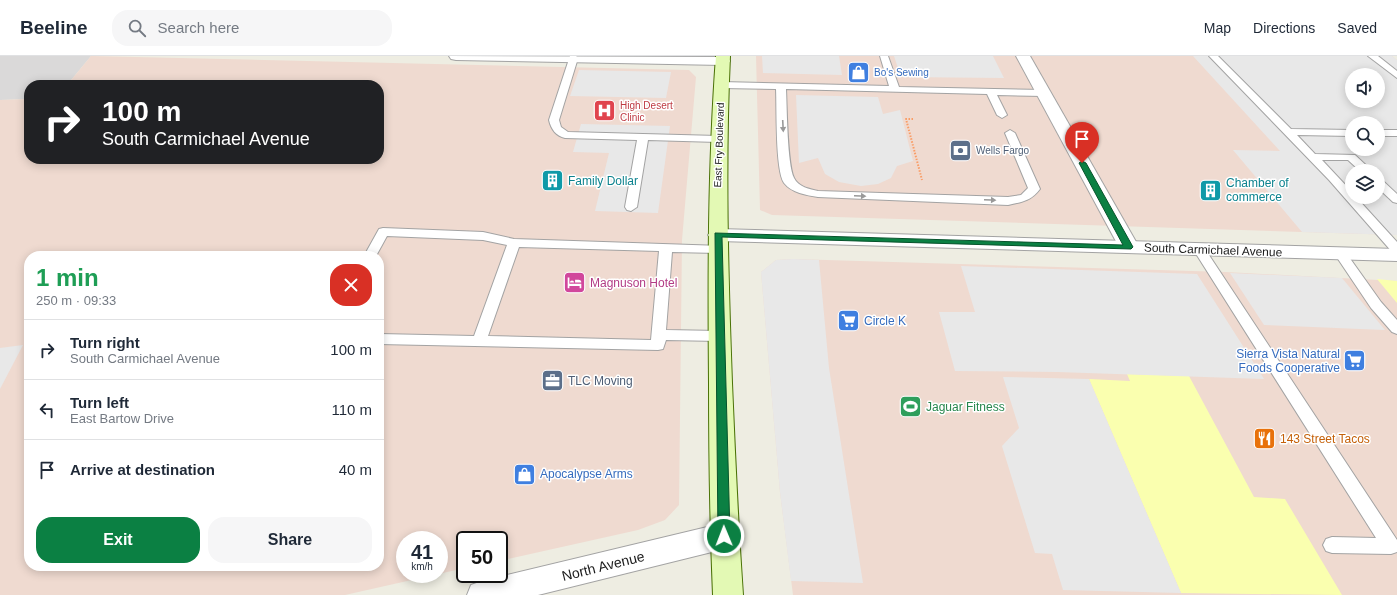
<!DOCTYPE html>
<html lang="en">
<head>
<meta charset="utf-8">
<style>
	:root { --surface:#fff; --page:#f6f6f7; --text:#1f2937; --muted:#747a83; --line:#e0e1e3; --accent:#0b8043 }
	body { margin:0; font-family:Helvetica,sans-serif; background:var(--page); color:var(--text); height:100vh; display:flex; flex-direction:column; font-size:15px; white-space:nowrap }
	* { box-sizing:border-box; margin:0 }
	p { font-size:13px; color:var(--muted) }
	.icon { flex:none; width:22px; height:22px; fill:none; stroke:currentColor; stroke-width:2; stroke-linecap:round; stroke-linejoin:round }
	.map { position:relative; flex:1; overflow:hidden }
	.drawer { position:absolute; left:24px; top:195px; width:360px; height:320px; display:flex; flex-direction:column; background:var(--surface); border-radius:16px; box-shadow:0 2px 10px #0003 }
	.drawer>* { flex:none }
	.guide { position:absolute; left:24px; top:24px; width:360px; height:84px; border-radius:16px; box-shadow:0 2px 10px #0003; background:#202124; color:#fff; overflow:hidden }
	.tools { position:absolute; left:1345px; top:12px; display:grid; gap:8px }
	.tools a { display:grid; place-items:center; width:40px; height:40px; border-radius:50%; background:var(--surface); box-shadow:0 2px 10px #0003; font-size:20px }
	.speed { position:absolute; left:396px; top:475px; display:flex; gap:8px; font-size:20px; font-weight:700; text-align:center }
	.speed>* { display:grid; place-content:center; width:52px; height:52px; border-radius:50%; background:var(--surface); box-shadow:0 2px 10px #0003; line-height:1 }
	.speed small { font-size:10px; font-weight:400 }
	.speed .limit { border:2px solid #111; border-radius:6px; background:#fff; color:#111 }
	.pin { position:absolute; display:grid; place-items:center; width:34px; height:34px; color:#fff; margin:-41px -17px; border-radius:50% 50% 50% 0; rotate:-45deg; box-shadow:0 0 4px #0007 }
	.pin .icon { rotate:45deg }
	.me { position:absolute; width:44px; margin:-22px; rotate:359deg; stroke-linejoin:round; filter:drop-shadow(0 0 3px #0008) }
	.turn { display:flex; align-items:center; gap:14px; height:84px; padding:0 12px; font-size:18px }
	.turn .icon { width:52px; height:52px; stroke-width:2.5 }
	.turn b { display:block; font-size:28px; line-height:34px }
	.round { display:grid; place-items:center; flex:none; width:42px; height:42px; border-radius:16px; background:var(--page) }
	.overview { display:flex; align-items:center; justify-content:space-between; height:68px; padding:0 12px }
	h1 { font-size:24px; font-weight:800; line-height:30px; color:#1e9e55 }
	.primary-button { display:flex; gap:8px; margin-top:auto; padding:8px 12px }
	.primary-button a { flex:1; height:46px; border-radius:16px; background:var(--accent); color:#fff; font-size:16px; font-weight:800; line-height:46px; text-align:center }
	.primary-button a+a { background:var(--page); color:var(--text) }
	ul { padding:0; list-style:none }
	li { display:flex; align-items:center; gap:12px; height:60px; padding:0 12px; border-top:1px solid var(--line) }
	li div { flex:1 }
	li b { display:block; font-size:15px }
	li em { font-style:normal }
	header { display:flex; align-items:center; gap:24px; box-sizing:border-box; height:56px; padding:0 20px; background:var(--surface); border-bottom:1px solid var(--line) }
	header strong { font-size:19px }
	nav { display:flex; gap:22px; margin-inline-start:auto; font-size:14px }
	.search { width:280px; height:36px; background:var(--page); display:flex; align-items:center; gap:10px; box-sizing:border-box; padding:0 14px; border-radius:16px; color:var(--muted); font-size:15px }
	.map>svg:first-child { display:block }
	.residential { fill:#dad9d9 }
	.commercial { fill:#efdad0; fill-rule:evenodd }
	.sand { fill:#faffaf }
	.parking { fill:#e8e8e8; fill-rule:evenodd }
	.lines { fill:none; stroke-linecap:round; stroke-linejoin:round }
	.service-casing { stroke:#a3a3a3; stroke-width:2 }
	.minor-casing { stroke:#a3a3a3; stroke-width:2 }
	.tertiary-casing { stroke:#a3a3a3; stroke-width:2 }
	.secondary-casing { stroke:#497105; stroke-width:2 }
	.path { stroke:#f99d67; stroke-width:2; stroke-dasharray:1.5 1.5; stroke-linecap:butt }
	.service { fill:#fff; fill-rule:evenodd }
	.minor { fill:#fff; fill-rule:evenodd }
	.tertiary { fill:#fff; fill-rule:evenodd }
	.secondary { fill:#e3f9b4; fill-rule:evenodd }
	.oneway { fill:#999 }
	.route { fill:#0b8043; stroke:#07532c }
	.labels { text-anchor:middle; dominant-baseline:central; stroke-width:3; stroke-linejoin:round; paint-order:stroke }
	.far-shop-label { font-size:10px; fill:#366cbe; stroke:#fff; text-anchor:start }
	.far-health-label { font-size:10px; fill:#be3a42; stroke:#fff; text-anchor:start }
	.far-street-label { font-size:10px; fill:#1c1c1c; stroke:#fff }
	.far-service-label { font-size:10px; fill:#4e5e75; stroke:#fff; text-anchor:start }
	.culture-label { font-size:12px; fill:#0d838f; stroke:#fff; text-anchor:start }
	.street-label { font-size:12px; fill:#1c1c1c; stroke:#fff }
	.hotel-label { font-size:12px; fill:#b23c85; stroke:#fff; text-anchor:start }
	.shop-label { font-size:12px; fill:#366cbe; stroke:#fff; text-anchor:start }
	.service-label { font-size:12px; fill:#4e5e75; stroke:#fff; text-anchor:start }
	.leisure-label { font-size:12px; fill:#27864d; stroke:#fff; text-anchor:start }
	.food-label { font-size:12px; fill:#c56008; stroke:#fff; text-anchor:start }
	.near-street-label { font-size:14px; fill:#1c1c1c; stroke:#fff }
</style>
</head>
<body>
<header>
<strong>Beeline</strong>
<div class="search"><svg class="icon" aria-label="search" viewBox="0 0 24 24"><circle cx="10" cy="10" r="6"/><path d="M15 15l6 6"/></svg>Search here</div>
<nav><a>Map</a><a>Directions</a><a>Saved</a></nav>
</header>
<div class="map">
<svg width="1397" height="539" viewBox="0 0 1397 539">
	<rect width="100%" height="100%" fill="#eeede2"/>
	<!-- residential -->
	<polygon class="residential" points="0,0 91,0 67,29 29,29 29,43 0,44"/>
	<!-- commercial -->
	<g class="commercial">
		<path d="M91 0 689 14 696 21 682 184 679 449 665 464 638 474 499 505V484H465V512L345 539H0V44L29 43V103H379V29H67ZM29 200H379V510H29ZM405 484H439V518H405Z"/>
		<path d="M756 0H1392L1397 4V179L772 159 760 154ZM1352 19H1378V45H1352ZM1352 67H1378V93H1352ZM1352 115H1378V141H1352Z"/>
		<polygon points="793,203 1226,216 1397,225 1397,539 793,539 780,436 761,216 776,204"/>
	</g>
	<!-- sand -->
	<g class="sand">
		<polygon points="1377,223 1397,225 1397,247"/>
		<polygon points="1127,318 1189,320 1254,441 1285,443 1342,539 1181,537 1089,323 1130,325"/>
	</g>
	<!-- parking -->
	<g class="parking">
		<polygon points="762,0 839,0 842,19 763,17"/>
		<polygon points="894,0 993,0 1004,22 901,21"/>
		<path d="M1193 0H1392L1397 4V179L1302 176 1233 94 1280 95ZM1352 19H1378V45H1352ZM1352 67H1378V93H1352ZM1352 115H1378V141H1352Z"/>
		<polygon points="579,14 671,16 666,42 570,40"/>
		<polygon points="796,39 878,41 883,58 900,54 913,105 897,110 891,122 878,128 861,130 839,126 825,118 818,102 799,107"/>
		<polygon points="581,68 670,70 658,157 595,155 609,97 573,96"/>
		<polygon points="793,203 819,204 829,312 863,527 791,525 780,436 761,216 776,204"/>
		<polygon points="961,210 1197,218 1264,323 1057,316 955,315 939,256 975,256"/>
		<polygon points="1230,217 1342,222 1385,274 1264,269"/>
		<polygon points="23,289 0,333 0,292"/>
		<polygon points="1003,321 1089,323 1181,537 1063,534 1052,498 1035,497 1002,390 1019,372"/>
	</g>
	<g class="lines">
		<defs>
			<g id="service">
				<path d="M570 0H576L578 2 559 64 561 71 568 76 718 80 723 83 718 86 648 84 637 151 631 155 627 154 625 151 637 84 565 82C556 80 551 73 549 64Z"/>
				<path d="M880 0H888L899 31 1044 34 1049 37 1044 40 997 39 1007 59 1002 62 997 59 987 38 786 33C787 52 787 108 794 122 798 131 810 133 818 135L1008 141 1021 139 1028 132 1005 77 1010 74 1015 77 1040 133C1031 145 1022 146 1008 149L818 141C806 139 792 137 784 127 775 114 777 51 776 33L721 32 716 29 721 26 889 30Z"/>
				<polygon points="1209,0 1218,0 1291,73 1352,74 1352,80 1297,79 1315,98 1355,99 1370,113 1372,115 1360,115 1348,104 1322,104 1352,136 1352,141 1356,141 1397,186 1397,198 1393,197 1329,124"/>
				<polygon points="1368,0 1378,0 1397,15 1397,22"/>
				<rect x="1378" y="74" width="19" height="6"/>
				<polygon points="1378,123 1382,124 1397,138 1397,147 1393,146 1378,132"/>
				<path d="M383 172 483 176 514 183 722 190 724 193 718 197 672 196 666 274 719 275 724 276 726 280 724 284 719 285 666 284 663 293 658 294 379 288V278L474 280 507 189 483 184 387 180 376 200H364L379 173ZM519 191 659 195 651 284 488 280Z"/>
				<polygon points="1199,189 1203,190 1397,484 1397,496 1391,498 1332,497 1326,495 1323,489 1326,483 1332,481 1376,482 1193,193"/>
				<polygon points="1340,193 1344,194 1381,246 1397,264 1397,278 1392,276 1371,252 1336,200 1334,197"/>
			</g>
			<g id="minor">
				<polygon points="449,0 723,1 728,2 730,5 728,8 723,9 456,4 451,3"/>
				<polygon points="1016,0 1030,0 1139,191 1136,195 1129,197 1122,195 1119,191"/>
			</g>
			<g id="tertiary">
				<polygon points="718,173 1397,193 1397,205 718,185 711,183 708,179 711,175"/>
				<polygon points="724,467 734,471 738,480 734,489 724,493 538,539 467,539 471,529 482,525"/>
			</g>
			<path id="secondary" d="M716 0H730C725 109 728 218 732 327 735 398 738 468 743 539H713C710 468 709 398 709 327 708 218 708 109 716 0Z"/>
		</defs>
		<!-- service casing -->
		<use href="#service" class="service-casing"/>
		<!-- minor casing -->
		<use href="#minor" class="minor-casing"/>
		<!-- tertiary casing -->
		<use href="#tertiary" class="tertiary-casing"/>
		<!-- secondary casing -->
		<use href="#secondary" class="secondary-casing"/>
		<!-- path -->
		<polyline class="path" points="913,63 906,63 922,124"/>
		<!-- service -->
		<use href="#service" class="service"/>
		<!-- minor -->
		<use href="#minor" class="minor"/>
		<!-- tertiary -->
		<use href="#tertiary" class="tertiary"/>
		<!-- secondary -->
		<use href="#secondary" class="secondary"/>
	</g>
	<!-- one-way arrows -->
	<defs><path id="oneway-solid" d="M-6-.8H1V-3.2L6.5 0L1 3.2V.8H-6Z"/></defs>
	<g class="oneway">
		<use href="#oneway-solid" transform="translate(783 70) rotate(87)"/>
		<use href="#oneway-solid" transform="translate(860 140) rotate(2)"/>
		<use href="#oneway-solid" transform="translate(990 144) rotate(2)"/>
	</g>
	<!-- route -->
	<polygon class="route" points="1082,105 1086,107 1133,191 1131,193 722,181 730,480 728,484 724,485 720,484 718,480 715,177 1123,189 1079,107"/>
	<!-- icons -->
	<defs>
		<symbol id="shop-square" viewBox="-11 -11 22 22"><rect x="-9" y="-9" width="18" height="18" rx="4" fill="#3f7fe0" stroke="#fff"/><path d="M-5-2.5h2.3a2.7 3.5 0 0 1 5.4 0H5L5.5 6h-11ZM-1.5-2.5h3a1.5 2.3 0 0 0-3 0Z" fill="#fff"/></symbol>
		<symbol id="hospital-square" viewBox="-11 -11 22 22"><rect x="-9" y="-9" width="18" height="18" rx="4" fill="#e0444e" stroke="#fff"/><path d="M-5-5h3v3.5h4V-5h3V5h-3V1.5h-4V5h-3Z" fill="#fff"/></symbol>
		<symbol id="bank-square" viewBox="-11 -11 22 22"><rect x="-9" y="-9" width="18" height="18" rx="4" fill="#5c6f8a" stroke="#fff"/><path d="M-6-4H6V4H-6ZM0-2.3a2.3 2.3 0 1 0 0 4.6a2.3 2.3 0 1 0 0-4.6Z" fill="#fff"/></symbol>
		<symbol id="building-square" viewBox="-11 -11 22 22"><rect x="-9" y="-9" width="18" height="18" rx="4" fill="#0f9aa8" stroke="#fff"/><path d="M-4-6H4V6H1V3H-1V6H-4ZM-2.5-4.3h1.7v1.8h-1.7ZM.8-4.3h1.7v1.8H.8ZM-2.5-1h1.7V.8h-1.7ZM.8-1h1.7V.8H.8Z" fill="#fff"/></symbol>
		<symbol id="hotel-square" viewBox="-11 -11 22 22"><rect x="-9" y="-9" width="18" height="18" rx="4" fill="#d1479c" stroke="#fff"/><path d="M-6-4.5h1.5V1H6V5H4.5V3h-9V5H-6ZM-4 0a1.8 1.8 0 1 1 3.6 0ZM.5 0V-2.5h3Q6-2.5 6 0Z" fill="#fff"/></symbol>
		<symbol id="supermarket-square" viewBox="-11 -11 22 22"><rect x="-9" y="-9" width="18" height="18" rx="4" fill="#3f7fe0" stroke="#fff"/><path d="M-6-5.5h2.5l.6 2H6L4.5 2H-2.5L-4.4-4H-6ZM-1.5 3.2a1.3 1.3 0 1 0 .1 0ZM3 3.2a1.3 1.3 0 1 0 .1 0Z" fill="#fff"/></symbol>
		<symbol id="office-square" viewBox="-11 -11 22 22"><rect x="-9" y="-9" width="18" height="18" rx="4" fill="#5c6f8a" stroke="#fff"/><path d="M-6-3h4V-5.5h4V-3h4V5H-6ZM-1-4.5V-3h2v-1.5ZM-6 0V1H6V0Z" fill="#fff"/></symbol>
		<symbol id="stadium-square" viewBox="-11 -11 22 22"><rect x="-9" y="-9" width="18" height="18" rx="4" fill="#2e9e5b" stroke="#fff"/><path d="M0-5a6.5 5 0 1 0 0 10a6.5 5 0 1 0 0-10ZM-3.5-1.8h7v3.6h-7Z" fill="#fff"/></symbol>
		<symbol id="restaurant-square" viewBox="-11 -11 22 22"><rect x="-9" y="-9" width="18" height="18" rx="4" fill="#e8710a" stroke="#fff"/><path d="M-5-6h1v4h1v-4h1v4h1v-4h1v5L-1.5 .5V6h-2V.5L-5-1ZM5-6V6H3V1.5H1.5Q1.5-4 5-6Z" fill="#fff"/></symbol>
	</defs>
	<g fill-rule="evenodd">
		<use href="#shop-square" x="846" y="4" width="25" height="25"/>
		<use href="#hospital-square" x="592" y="42" width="25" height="25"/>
		<use href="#bank-square" x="948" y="82" width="25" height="25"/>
		<use href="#building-square" x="540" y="112" width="25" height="25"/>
		<use href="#building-square" x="1198" y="122" width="25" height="25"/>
		<use href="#hotel-square" x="562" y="214" width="25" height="25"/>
		<use href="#supermarket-square" x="836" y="252" width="25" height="25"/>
		<use href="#supermarket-square" x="1342" y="292" width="25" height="25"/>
		<use href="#office-square" x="540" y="312" width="25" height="25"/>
		<use href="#stadium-square" x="898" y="338" width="25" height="25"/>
		<use href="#restaurant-square" x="1252" y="370" width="25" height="25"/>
		<use href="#shop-square" x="512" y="406" width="25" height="25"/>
	</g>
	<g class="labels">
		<!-- far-shop labels -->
		<g class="far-shop-label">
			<text x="874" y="16">Bo's Sewing</text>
		</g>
		<!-- far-health labels -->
		<g class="far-health-label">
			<text x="620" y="49">High Desert<tspan x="620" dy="12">Clinic</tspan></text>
		</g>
		<!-- far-street labels -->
		<g class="far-street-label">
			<text transform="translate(719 89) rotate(-88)">East Fry Boulevard</text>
		</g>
		<!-- far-service labels -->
		<g class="far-service-label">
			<text x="976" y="94">Wells Fargo</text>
		</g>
		<!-- culture labels -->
		<g class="culture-label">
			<text x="568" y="125">Family Dollar</text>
			<text x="1226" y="127">Chamber of<tspan x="1226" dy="14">commerce</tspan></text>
		</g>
		<!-- street labels -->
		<g class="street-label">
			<text transform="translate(1213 194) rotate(2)">South Carmichael Avenue</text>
		</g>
		<!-- hotel labels -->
		<g class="hotel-label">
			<text x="590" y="227">Magnuson Hotel</text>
		</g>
		<!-- shop labels -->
		<g class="shop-label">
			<text x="864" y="265">Circle K</text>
			<text x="1340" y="298" text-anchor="end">Sierra Vista Natural<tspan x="1340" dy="14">Foods Cooperative</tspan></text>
			<text x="540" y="418">Apocalypse Arms</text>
		</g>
		<!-- service labels -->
		<g class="service-label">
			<text x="568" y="325">TLC Moving</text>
		</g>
		<!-- leisure labels -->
		<g class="leisure-label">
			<text x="926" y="351">Jaguar Fitness</text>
		</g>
		<!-- food labels -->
		<g class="food-label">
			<text x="1280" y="383">143 Street Tacos</text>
		</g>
		<!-- near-street labels -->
		<g class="near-street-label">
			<text transform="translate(603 510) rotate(-14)">North Avenue</text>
		</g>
	</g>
</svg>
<div class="tools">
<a><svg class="icon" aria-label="sound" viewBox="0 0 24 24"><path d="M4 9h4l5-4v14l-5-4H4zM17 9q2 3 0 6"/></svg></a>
<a><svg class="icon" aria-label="search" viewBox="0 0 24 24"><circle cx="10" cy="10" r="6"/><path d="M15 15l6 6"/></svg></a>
<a><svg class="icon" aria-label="layers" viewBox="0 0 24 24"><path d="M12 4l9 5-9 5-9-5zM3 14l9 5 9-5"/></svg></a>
</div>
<div class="speed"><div>41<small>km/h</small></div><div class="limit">50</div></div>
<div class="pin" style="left:1082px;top:107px;background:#d93025"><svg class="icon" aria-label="arrive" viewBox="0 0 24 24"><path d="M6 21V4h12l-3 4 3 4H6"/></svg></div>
<svg class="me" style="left:724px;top:480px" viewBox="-20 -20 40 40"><circle r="17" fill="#0b8043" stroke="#fff" stroke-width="3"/><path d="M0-11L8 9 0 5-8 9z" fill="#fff"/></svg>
<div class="guide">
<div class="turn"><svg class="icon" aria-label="right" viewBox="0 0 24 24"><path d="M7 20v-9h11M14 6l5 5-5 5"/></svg><div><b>100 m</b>South Carmichael Avenue</div></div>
</div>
<section class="drawer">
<div class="overview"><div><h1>1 min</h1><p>250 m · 09:33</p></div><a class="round" style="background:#d93025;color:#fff"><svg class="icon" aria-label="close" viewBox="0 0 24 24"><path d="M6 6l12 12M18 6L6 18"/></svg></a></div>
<ul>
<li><svg class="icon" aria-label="right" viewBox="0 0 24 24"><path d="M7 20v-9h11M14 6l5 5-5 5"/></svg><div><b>Turn right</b><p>South Carmichael Avenue</p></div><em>100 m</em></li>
<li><svg class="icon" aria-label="left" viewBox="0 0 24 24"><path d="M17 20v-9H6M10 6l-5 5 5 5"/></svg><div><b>Turn left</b><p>East Bartow Drive</p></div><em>110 m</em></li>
<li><svg class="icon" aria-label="arrive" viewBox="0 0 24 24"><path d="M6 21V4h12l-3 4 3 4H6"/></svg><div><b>Arrive at destination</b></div><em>40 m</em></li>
</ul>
<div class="primary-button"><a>Exit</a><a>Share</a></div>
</section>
</div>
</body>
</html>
